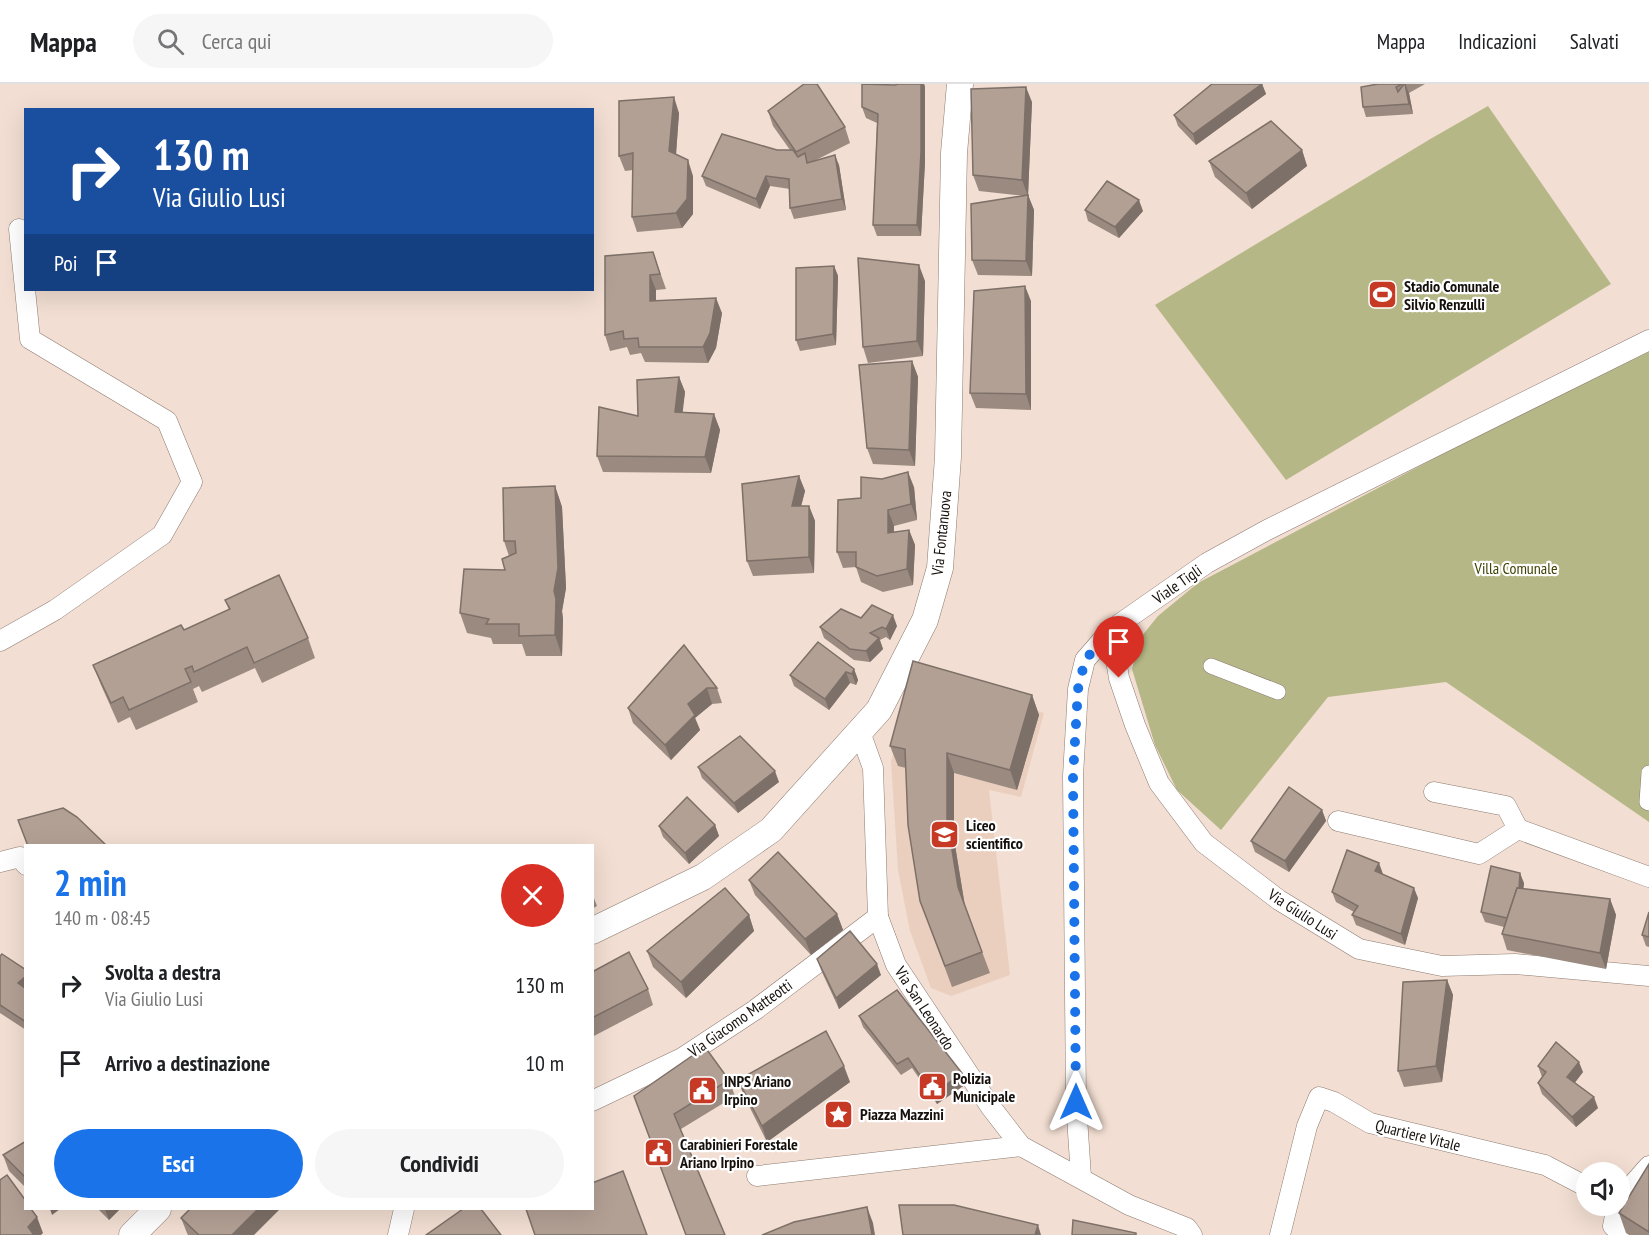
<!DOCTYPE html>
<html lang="it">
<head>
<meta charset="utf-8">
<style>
	:root { --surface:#fff; --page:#f6f6f6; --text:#202124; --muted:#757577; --line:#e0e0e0; --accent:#1a73e8 }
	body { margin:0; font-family:"PT Sans Narrow",sans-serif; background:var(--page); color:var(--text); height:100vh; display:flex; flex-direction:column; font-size:22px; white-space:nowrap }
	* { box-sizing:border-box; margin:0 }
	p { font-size:20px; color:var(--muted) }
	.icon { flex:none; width:33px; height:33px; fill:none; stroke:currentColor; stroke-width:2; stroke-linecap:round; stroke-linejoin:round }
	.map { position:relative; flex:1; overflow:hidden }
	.side { position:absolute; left:24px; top:760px; width:570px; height:366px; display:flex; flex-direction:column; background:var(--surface); border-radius:0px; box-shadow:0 6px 24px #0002 }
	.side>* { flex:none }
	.hud { position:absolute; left:24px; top:24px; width:570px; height:183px; border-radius:0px; box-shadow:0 6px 24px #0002; background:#1a4fa0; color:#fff; overflow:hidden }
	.controls { position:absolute; left:1576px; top:1078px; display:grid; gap:12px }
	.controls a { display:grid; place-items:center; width:54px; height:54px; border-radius:50%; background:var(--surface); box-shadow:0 6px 24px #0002; font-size:30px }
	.pin { position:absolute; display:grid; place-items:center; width:51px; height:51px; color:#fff; margin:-62px -26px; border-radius:50% 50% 50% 0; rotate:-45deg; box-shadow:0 0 6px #0007 }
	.pin .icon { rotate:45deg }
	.me { position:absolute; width:66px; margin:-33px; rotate:0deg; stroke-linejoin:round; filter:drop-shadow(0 0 4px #0008) }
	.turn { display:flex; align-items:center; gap:21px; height:126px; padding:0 30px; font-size:27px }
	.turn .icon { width:78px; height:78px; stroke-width:2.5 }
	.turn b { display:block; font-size:42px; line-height:51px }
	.then { display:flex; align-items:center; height:57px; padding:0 30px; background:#0003; gap:12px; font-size:22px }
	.round { display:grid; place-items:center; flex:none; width:63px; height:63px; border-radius:32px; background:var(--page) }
	.headline { display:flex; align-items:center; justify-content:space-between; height:102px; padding:0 30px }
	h1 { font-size:36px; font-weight:800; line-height:45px; color:var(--accent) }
	.action { display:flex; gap:12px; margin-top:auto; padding:12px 30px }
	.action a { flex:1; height:69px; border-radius:36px; background:var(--accent); color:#fff; font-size:24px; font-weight:800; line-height:69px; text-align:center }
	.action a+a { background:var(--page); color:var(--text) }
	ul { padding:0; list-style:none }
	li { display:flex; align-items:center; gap:18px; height:78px; padding:0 30px }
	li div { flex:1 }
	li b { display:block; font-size:22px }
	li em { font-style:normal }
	header { display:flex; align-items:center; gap:36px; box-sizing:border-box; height:84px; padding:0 30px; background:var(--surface); border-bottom:2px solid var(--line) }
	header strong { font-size:28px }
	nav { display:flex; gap:33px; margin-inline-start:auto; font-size:21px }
	.search { width:420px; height:54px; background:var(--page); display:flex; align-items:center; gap:15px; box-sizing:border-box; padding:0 21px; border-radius:33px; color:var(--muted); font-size:22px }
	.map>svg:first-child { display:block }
	.built { fill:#eacfbf }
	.green { fill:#b5b886 }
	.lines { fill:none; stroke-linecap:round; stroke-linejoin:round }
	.pedestrian-casing { stroke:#8d7b70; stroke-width:16 }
	.minor-casing { stroke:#8d7b70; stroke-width:21 }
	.tertiary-casing { stroke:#8d7b70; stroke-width:27 }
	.pedestrian { stroke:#fff; stroke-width:15 }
	.minor { stroke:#fff; stroke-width:20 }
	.tertiary { stroke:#fff; stroke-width:26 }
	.wall { fill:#9a8a80 }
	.shaded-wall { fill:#7d7068 }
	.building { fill:#b3a095; stroke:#7d7068; stroke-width:1.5 }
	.route { stroke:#1a73e8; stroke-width:10; stroke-dasharray:0 18 }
	.labels { text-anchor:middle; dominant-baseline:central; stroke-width:4.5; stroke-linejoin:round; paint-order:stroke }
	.poi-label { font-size:16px; font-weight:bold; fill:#16100c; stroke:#fff; text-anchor:start }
	.street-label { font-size:16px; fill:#16100c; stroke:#fff }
	.park-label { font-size:16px; fill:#3f4000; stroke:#fff }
</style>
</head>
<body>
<header>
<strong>Mappa</strong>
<div class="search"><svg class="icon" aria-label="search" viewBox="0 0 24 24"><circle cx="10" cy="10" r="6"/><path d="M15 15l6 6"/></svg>Cerca qui</div>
<nav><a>Mappa</a><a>Indicazioni</a><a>Salvati</a></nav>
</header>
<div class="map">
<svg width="1649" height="1151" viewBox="0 0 1649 1151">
	<rect width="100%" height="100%" fill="#f2ded2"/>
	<!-- built -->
	<polygon class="built" points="919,590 1044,629 1021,713 989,706 1010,891 951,912 931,904 910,847 898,786 891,677"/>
	<!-- green -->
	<g class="green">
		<polygon points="1488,22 1611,200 1286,396 1155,221 1432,54"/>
		<polygon points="1649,261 1649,738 1446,598 1328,613 1221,746 1177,706 1155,661 1132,585 1141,553 1158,532 1198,499"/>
	</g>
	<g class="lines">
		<defs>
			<g id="pedestrian">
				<polyline points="1211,582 1278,608"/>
				<polyline points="1649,689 1647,718 1649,719"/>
			</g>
			<g id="minor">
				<polyline points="1111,546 1119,594 1135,641 1159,699 1204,759 1279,816 1359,865 1442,882 1515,880 1649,892"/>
				<polyline points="0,557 55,526 162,451 192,398 167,337 30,255 19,145"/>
				<polyline points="860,648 873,684 878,833 896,881 990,1022 1021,1062 1129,1121 1187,1144 1192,1151"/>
				<polyline points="1434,708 1506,722 1518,745 1649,793"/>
				<polyline points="1338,737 1479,770 1518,745"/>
				<polyline points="0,778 20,773 26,781"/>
				<polyline points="592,1017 682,974 755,926 878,833"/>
				<polyline points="757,1092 1021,1062"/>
				<polyline points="1081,1093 1076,1018 1073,692 1078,605 1085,576 1111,546 1207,479 1267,446 1649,256"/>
				<polyline points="1620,1115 1649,1082"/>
				<polyline points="1617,1122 1613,1142 1624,1151"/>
				<polyline points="398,1151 404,1125"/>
				<polyline points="1280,1151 1307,1042 1319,1013 1334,1018 1370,1039 1545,1081 1587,1103"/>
			</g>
			<g id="tertiary">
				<polyline points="592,847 703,793 771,746 879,626 925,536 940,484 948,373 954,69 960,0"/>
				<polyline points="132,1151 158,1125"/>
			</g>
		</defs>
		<!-- pedestrian casing -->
		<use href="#pedestrian" class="pedestrian-casing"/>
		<!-- minor casing -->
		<use href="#minor" class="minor-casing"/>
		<!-- tertiary casing -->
		<use href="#tertiary" class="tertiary-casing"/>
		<!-- pedestrian -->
		<use href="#pedestrian" class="pedestrian"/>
		<!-- minor -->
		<use href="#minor" class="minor"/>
		<!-- tertiary -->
		<use href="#tertiary" class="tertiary"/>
	</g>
	<!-- wall -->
	<g class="wall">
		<polygon points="898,0 924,0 925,3 925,78 921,152 877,152 873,141 877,39 866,34 862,23"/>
		<polygon points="1262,0 1266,10 1196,61 1178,42 1174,31"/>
		<polygon points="1378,0 1425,0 1409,9 1413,30 1366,33 1363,23"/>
		<polygon points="1032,18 1028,111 1034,126 1032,192 978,191 972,176 1024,112 979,107 973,91"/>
		<polygon points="768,27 845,43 850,59 816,76 839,81 846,126 794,135 790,124 790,105 770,102 760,125 706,102 702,92 777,66 790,66 773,42"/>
		<polygon points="679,29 676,71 693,92 693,130 682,144 637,148 632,133 633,86 625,87 619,72"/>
		<polygon points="1302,66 1307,82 1252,125 1215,93 1209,77"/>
		<polygon points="1085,126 1143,127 1119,154 1088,137"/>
		<polygon points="653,168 666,205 656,206 656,217 722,229 716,264 708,279 645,278 641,269 630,271 627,263 610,267 605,251"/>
		<polygon points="834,182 838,192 836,261 800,267 796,256"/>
		<polygon points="925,197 923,272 868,279 863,263"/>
		<polygon points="1031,217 1031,326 976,324 970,309"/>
		<polygon points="912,277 918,293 915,382 873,380 867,364"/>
		<polygon points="679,293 685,308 682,328 714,330 720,346 711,389 603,388 597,372"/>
		<polygon points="799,392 805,407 801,422 809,422 815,437 814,489 753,492 747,477"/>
		<polygon points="555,402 562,423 566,504 562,527 563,535 562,572 526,572 522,560 493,560 491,554 467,549 460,529 505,486 509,472 504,457"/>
		<polygon points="914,403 917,436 894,442 894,448 909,446 915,461 913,501 883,508 861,498 856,483 843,484 837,468 861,414"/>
		<polygon points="225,516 308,554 315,574 262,599 255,584 202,608 199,602 193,605 198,618 136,646 130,633 118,639 101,601 93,581 184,546 229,526"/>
		<polygon points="861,534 897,542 890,556 886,553 880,556 883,565 870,578 854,576 824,554 820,543"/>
		<polygon points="684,561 717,604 722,619 712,620 695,634 700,646 671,676 633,639 628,624"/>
		<polygon points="854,585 858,596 856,601 850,599 829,626 794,602 790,591"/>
		<polygon points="1032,611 1039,631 1017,706 954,689 954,755 965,822 990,889 952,903 920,817 906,684 898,682 890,662"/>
		<polygon points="698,683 779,698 738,729 702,694"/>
		<polygon points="1322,726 1326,737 1289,788 1255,768 1251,757"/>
		<polygon points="715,741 719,752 689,780 663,753 659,742"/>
		<polygon points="1383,790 1418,814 1405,861 1356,841 1352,831 1354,828 1336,818 1332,808"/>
		<polygon points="749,796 837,830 843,846 811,871 755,811"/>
		<polygon points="1524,799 1523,805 1610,815 1616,831 1606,885 1507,866 1502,850 1504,843 1485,838 1481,828"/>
		<polygon points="592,809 597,822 592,825"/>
		<polygon points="1649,828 1649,863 1646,862 1642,851"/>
		<polygon points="749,831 754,847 686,914 653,883 647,867"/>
		<polygon points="0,872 26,886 26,946 0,929"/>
		<polygon points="817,875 881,891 839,925 821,886"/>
		<polygon points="592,888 648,905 653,921 592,953"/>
		<polygon points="1447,896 1453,911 1442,998 1404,1003 1398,987"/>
		<polygon points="859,932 962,989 966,1000 937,1020 912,984 901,991 863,943"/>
		<polygon points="1538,982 1583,988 1574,999 1598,1024 1576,1043 1542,1010 1538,999 1542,993"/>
		<polygon points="729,996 735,1012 681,1045 634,1012"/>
		<polygon points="738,996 850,998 767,1058 744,1012"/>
		<polygon points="26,1057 26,1104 9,1087 3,1071"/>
		<polygon points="1649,1080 1649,1151 1629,1151 1626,1149 1619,1129"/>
		<polygon points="98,1125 120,1125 109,1136"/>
		<polygon points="181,1134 254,1151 188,1151 187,1149"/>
	</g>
	<!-- shaded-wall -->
	<g class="shaded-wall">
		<polygon points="921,0 924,0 925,3 925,78 921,152 917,141"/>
		<polygon points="1262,0 1266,10 1196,61 1193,50"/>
		<polygon points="1405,0 1409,9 1413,30 1409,20"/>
		<polygon points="1026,3 1032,18 1028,112 1022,96"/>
		<polygon points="674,13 679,29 675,83 669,67"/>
		<polygon points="1302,66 1307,82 1252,125 1246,109"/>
		<polygon points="835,71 839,81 846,126 842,115"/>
		<polygon points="688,76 693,92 693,130 682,144 676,129"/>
		<polygon points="766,92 770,102 760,125 756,115"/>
		<polygon points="1028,111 1034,126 1032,192 1026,177"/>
		<polygon points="1139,116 1143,127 1119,154 1115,143"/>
		<polygon points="919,181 925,197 923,272 917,257"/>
		<polygon points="834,182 838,192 836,261 833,250"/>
		<polygon points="650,191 656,206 656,232 650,217"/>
		<polygon points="1025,202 1031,217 1031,326 1026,310"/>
		<polygon points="716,214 722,229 716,264 708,279 703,263"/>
		<polygon points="912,277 918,293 915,382 909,366"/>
		<polygon points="679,293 685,308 681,343 675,328"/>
		<polygon points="714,330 720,346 711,389 705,373"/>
		<polygon points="908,388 914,403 917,436 911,420"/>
		<polygon points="799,392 805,407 797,438 792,422"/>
		<polygon points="555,402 562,423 566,504 562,527 563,535 562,572 555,551"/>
		<polygon points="809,422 815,437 814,489 809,473"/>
		<polygon points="888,426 894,442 893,464 888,449"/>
		<polygon points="909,446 915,461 913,501 907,485"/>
		<polygon points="893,531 897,542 890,556 886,545"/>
		<polygon points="879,554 883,565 870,578 866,567"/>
		<polygon points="854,585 858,596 856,601 852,590"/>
		<polygon points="846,588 850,599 829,626 825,615"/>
		<polygon points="707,604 712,620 695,634 700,646 671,676 665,661 688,620"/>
		<polygon points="1032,611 1039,631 1017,706 1010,686"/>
		<polygon points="947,669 954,689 954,755 965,823 958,803 947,735"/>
		<polygon points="775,687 779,698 738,729 734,719"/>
		<polygon points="1322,726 1326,737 1289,788 1285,777"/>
		<polygon points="715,741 719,752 689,780 685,769"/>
		<polygon points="1379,779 1383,790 1379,798 1375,787"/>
		<polygon points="1520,789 1524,799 1522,820 1518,809"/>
		<polygon points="1414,804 1418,814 1405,861 1401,850"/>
		<polygon points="1610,815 1616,831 1606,885 1600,869"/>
		<polygon points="837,830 843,846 811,871 805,855"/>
		<polygon points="749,831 754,847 686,914 681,898"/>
		<polygon points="877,880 881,891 839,925 836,914"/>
		<polygon points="26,892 26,906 18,899"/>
		<polygon points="1447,896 1453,911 1442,998 1436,982"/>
		<polygon points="1579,978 1583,988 1571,1004 1567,993"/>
		<polygon points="844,982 850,998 767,1058 762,1042"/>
		<polygon points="962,989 966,1000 937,1020 933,1010"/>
		<polygon points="1594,1013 1598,1024 1576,1043 1572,1033"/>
		<polygon points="867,1123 873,1139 875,1151 872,1151"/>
		<polygon points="50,1125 60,1125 52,1131"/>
		<polygon points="105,1125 120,1125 109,1136"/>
		<polygon points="258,1125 280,1125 254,1151 232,1151"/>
		<polygon points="37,1133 43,1149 41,1151 31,1151 28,1143"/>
		<polygon points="1038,1141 1041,1151 1035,1151"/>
	</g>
	<!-- building -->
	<g class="building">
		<polygon points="804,0 817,0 845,43 796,68 768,27"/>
		<polygon points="862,0 895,1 898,0 921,0 921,68 917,141 873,141 878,30 862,23"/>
		<polygon points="1212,0 1262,0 1193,50 1174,31"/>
		<polygon points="1378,0 1402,0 1396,3 1398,8 1404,0 1405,0 1409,20 1363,23 1361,3"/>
		<polygon points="1026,3 1022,96 973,91 971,5"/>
		<polygon points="674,13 669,67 688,76 687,115 676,129 632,133 633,69 619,72 619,17"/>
		<polygon points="1271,37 1302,66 1246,109 1209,77"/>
		<polygon points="722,50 777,66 793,66 798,73 805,69 807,79 835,71 842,115 790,124 789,95 766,92 756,115 702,92"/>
		<polygon points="1107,97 1139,116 1115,143 1085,126"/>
		<polygon points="1028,111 1026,177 972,176 971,120"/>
		<polygon points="653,168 660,190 650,191 650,217 716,214 710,249 703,263 639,263 638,254 624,255 623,247 605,251 605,172"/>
		<polygon points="858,174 919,181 917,257 863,263"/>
		<polygon points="834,182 833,250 796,256 796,184"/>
		<polygon points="1025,202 1026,310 970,309 974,207"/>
		<polygon points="912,277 909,366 867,364 859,281"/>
		<polygon points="679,293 675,328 714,330 705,373 597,372 599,323 638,332 637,296"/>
		<polygon points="908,388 911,420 888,426 888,449 909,446 907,485 877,492 856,483 856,468 837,468 838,416 861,414 861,393 882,395"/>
		<polygon points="799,392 792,422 809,422 809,473 747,477 742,400"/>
		<polygon points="555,402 558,484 554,507 556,515 555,551 519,552 519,540 486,540 489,535 460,529 464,485 505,486 502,475 516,469 515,457 504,457 503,404"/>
		<polygon points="279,491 308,554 254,579 247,563 194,588 192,582 185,585 191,598 129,626 123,613 111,619 93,581 181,541 184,546 230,525 225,516"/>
		<polygon points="872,521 893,531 886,545 882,543 870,549 879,554 866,567 850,565 820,543 841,525 861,534"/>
		<polygon points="818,558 854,585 852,590 846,588 825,615 790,591"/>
		<polygon points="684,561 717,604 707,604 688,620 695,631 665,661 628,624"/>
		<polygon points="913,577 1032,611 1010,686 947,669 947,735 958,803 982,868 945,882 920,817 908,741 905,665 890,662"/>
		<polygon points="740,652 775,687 734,719 698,683"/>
		<polygon points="1289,703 1322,726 1285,777 1251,757"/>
		<polygon points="687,713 715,741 685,769 659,742"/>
		<polygon points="63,724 77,733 107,762 28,762 18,736"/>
		<polygon points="1347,766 1379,779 1375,787 1414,804 1401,850 1352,831 1358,822 1332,808"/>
		<polygon points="778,768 837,830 805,855 749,796"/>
		<polygon points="1491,782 1520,789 1519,804 1517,804 1507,834 1481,828"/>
		<polygon points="725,804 749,831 681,898 647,867"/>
		<polygon points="1517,804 1610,815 1600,869 1502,850"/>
		<polygon points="1649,828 1649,853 1642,851"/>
		<polygon points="850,847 877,880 836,914 817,875"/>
		<polygon points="629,868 648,905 592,934 592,888"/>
		<polygon points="2,870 26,886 26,892 18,899 26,905 26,938 0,921 0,872"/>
		<polygon points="1447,896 1436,982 1398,987 1403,898"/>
		<polygon points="897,906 962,989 933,1010 908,974 897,980 859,932"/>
		<polygon points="826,947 844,982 762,1042 738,996"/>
		<polygon points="1556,958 1579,978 1567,993 1594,1013 1572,1033 1538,999 1546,988 1538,982"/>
		<polygon points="705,963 729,996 674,1030 725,1151 686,1151 634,1012"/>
		<polygon points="26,1057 26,1094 3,1071"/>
		<polygon points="1649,1080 1649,1148 1619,1129"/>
		<polygon points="623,1087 647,1151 535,1151 526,1125 592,1125 592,1099"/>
		<polygon points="7,1091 26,1117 26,1125 31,1125 37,1133 28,1143 34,1151 0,1151 0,1096"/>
		<polygon points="899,1121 954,1121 1038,1141 1035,1151 903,1151"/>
		<polygon points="867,1123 872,1151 762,1151 794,1138"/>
		<polygon points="190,1125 258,1125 232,1151 199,1151 181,1134"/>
		<polygon points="463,1125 481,1125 501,1151 426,1151"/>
		<polygon points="1073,1136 1136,1149 1136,1151 1072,1151"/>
	</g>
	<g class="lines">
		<!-- route -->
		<polyline class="route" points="1076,1018 1073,692 1078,605 1085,576 1111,546 1119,594"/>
	</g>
	<!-- icons -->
	<defs>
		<symbol id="stadium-square" viewBox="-11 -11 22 22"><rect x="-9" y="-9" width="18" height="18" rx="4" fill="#c53925" stroke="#fff"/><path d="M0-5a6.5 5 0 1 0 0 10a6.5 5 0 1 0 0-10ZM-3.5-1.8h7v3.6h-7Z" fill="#fff"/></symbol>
		<symbol id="school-square" viewBox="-11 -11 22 22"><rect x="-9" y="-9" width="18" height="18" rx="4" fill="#c53925" stroke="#fff"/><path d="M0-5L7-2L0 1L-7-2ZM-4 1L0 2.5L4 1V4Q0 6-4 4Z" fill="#fff"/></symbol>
		<symbol id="civic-square" viewBox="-11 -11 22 22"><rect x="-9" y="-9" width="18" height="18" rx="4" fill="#c53925" stroke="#fff"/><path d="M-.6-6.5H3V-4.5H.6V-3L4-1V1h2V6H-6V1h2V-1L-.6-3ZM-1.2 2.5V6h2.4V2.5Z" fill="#fff"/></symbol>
		<symbol id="sight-square" viewBox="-11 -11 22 22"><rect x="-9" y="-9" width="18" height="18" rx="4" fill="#c53925" stroke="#fff"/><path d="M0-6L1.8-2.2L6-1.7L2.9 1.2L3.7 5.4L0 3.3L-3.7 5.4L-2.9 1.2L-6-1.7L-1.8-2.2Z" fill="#fff"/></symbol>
	</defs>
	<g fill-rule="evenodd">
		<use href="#stadium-square" x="1366" y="194" width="33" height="33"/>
		<use href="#school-square" x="928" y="734" width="33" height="33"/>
		<use href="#civic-square" x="916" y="986" width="33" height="33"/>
		<use href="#civic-square" x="686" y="990" width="33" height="33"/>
		<use href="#sight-square" x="822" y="1014" width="33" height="33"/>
		<use href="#civic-square" x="642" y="1052" width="33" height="33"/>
	</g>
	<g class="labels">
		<!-- poi labels -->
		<g class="poi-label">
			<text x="1404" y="202">Stadio Comunale<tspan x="1404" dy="18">Silvio Renzulli</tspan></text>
			<text x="966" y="741">Liceo<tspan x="966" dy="18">scientifico</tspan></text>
			<text x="953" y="994">Polizia<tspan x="953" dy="18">Municipale</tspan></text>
			<text x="724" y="997">INPS Ariano<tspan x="724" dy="18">Irpino</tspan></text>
			<text x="860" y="1030">Piazza Mazzini</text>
			<text x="680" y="1060">Carabinieri Forestale<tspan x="680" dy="18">Ariano Irpino</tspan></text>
		</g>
		<!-- street labels -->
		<g class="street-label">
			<text transform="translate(941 449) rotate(-84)">Via Fontanuova</text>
			<text transform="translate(1177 500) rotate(-35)">Viale Tigli</text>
			<text transform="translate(1303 830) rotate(33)">Via Giulio Lusi</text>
			<text transform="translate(925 924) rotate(57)">Via San Leonardo</text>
			<text transform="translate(740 934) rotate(-35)">Via Giacomo Matteotti</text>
			<text transform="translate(1418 1051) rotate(14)">Quartiere Vitale</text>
		</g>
		<!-- park labels -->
		<g class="park-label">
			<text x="1516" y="484">Villa Comunale</text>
		</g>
	</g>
</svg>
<div class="controls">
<a><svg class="icon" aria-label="sound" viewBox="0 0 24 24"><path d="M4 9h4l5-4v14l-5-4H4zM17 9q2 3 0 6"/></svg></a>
</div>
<div class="pin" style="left:1119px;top:594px;background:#d93025"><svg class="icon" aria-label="arrive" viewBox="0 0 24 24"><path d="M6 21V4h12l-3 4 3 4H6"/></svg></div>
<svg class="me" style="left:1076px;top:1018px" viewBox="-20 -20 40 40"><path d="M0-17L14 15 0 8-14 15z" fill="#1a73e8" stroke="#fff" stroke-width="4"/></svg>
<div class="hud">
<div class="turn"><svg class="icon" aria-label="right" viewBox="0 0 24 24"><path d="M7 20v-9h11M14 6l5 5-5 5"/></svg><div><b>130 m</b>Via Giulio Lusi</div></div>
<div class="then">Poi<svg class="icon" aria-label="arrive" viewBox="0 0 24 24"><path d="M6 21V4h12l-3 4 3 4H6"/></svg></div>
</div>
<section class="side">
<div class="headline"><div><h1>2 min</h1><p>140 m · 08:45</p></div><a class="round" style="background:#d93025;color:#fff"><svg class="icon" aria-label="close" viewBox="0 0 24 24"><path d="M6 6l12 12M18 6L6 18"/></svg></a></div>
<ul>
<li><svg class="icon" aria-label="right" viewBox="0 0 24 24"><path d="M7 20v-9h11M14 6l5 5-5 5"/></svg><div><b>Svolta a destra</b><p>Via Giulio Lusi</p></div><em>130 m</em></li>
<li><svg class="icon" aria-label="arrive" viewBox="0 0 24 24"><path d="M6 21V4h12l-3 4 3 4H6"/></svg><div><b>Arrivo a destinazione</b></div><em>10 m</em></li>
</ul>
<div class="action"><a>Esci</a><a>Condividi</a></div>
</section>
</div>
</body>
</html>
